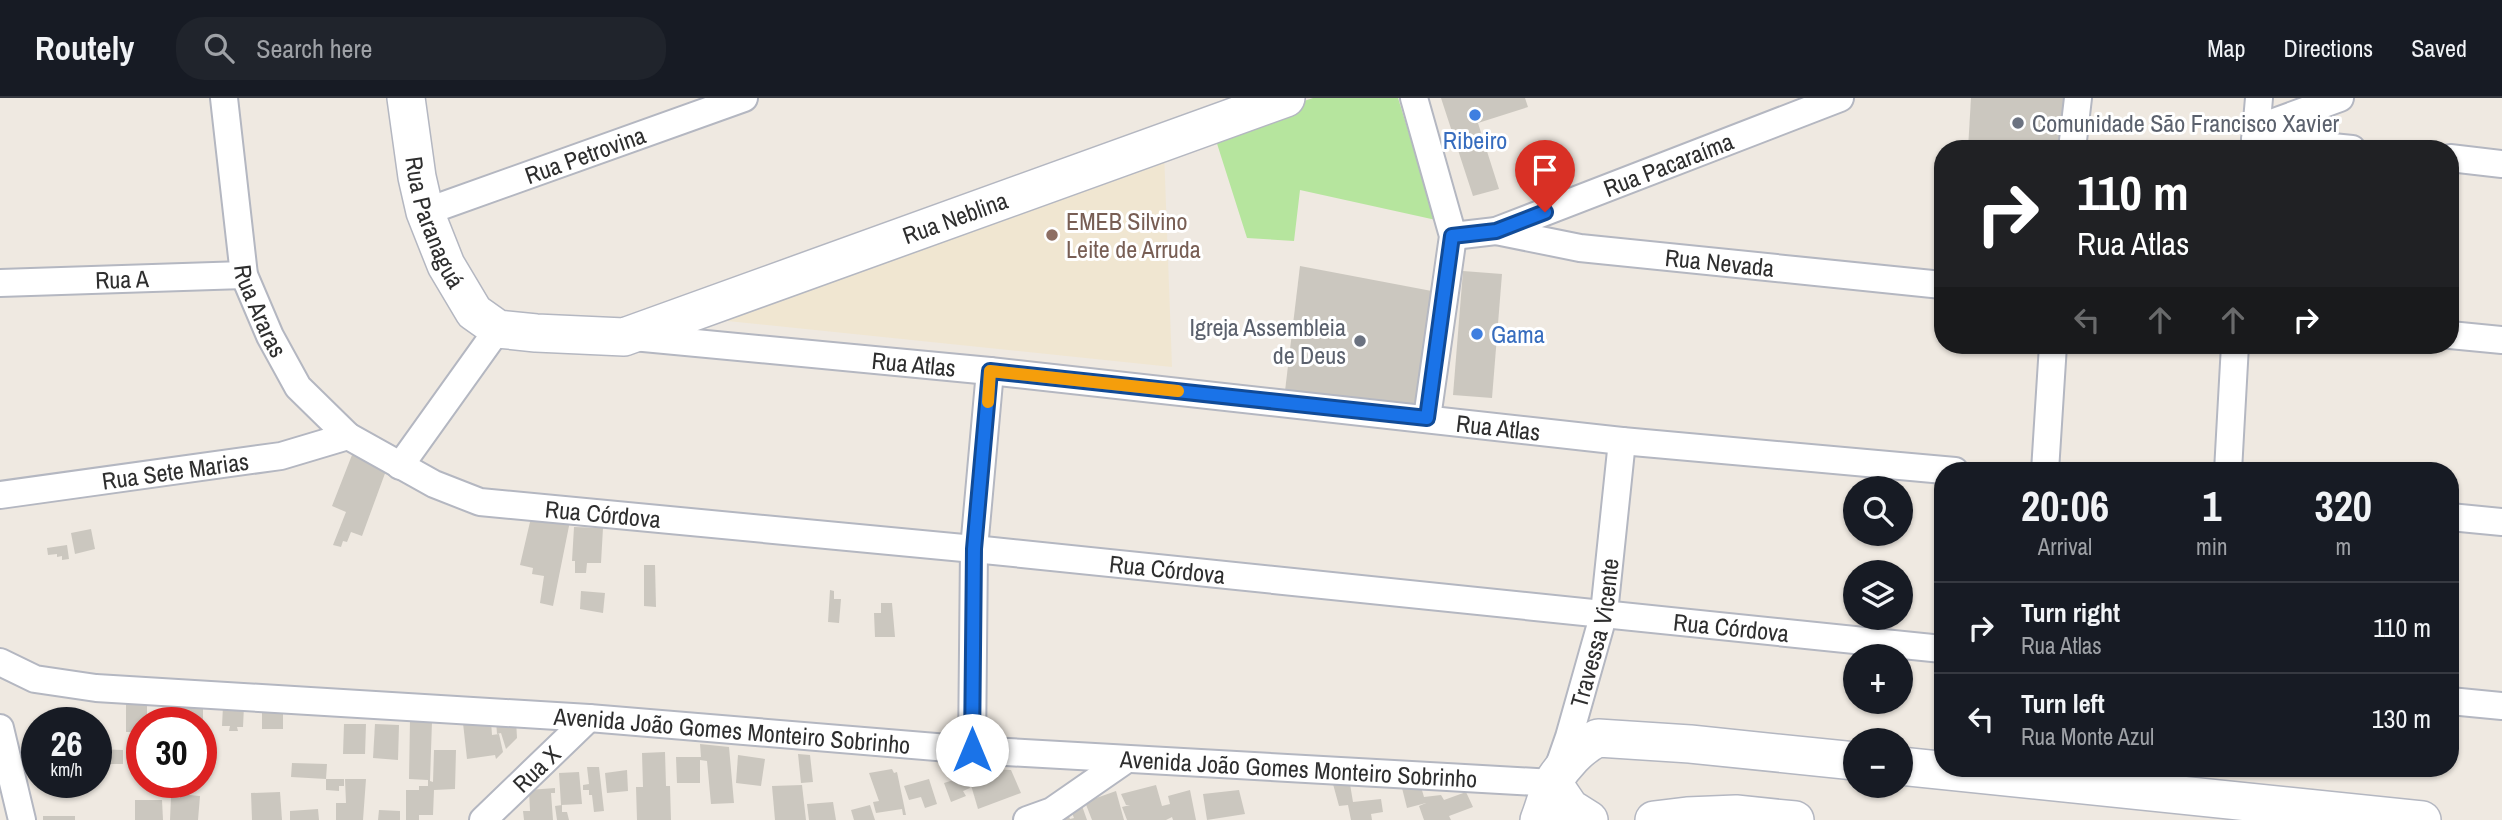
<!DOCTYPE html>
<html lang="en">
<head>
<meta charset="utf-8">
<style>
	:root { --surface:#171b24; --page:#20242c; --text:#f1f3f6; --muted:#9ea1a6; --line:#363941 }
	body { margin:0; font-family:"Archivo Narrow",sans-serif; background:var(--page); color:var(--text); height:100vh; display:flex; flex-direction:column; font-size:26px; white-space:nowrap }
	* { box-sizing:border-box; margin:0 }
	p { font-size:23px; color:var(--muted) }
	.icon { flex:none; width:38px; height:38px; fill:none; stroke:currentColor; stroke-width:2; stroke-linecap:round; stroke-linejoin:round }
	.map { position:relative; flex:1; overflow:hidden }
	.sheet { position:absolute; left:1934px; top:364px; width:525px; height:315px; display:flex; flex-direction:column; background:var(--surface); border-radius:28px; box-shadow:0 2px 5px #0004 }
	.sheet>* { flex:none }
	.top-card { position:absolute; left:1934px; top:42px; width:525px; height:214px; border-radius:28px; box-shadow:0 2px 5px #0004; background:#202124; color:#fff; overflow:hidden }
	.fabs { position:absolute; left:1843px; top:378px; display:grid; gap:14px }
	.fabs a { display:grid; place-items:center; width:70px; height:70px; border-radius:50%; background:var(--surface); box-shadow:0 2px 5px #0004; font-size:35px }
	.speed { position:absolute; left:21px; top:609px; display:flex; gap:14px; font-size:35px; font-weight:700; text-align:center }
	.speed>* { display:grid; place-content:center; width:91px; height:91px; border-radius:50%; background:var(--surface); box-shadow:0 2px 5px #0004; line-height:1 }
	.speed small { font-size:18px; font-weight:400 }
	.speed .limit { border:10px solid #d22; background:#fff; color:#111 }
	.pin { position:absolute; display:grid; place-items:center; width:60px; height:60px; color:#fff; margin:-72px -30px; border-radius:50% 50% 50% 0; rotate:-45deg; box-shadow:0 0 7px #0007 }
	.pin .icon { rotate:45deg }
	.me { position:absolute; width:77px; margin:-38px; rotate:0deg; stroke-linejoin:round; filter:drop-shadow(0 0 5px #0008) }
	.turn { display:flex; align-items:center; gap:24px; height:147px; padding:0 28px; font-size:32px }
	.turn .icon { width:91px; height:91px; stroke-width:2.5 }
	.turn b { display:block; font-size:49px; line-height:60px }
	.lanes { display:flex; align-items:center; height:66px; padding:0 28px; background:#0003; justify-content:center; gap:35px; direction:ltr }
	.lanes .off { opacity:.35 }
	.eta { display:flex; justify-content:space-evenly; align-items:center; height:119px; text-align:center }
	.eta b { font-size:42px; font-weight:700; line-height:49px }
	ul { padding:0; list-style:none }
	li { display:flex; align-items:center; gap:21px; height:91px; padding:0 28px; border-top:2px solid var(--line) }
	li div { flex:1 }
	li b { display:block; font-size:26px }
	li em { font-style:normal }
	header { display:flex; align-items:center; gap:42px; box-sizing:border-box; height:98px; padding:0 35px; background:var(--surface); border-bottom:2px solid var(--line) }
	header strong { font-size:33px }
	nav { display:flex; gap:38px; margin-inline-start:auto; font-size:24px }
	.search { width:490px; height:63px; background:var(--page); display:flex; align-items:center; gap:18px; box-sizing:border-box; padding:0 24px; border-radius:28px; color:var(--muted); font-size:26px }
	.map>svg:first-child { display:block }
	.education { fill:#f0e6d1 }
	.green { fill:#b6e59e }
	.building { fill:#cbc7bf }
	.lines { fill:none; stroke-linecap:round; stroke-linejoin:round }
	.street-casing { stroke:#b4b7c1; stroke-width:30 }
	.secondary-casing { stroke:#b4b7c1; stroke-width:40 }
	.street { stroke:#fff; stroke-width:26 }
	.secondary { stroke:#fff; stroke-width:37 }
	.route-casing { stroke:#114b97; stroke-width:18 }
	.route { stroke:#1a73e8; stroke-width:12 }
	.slow { stroke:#f59e0b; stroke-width:12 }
	.shop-dot { fill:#3f7fe0; stroke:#fff; stroke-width:2.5 }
	.worship-dot { fill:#6b7280; stroke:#fff; stroke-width:2.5 }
	.education-dot { fill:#8d6e63; stroke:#fff; stroke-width:2.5 }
	.labels { text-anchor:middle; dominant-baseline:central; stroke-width:6; stroke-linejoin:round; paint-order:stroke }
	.worship-label { font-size:24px; fill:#5b616d; stroke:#fff; text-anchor:start }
	.shop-label { font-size:24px; fill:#366cbe; stroke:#fff }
	.street-label { font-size:24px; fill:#2e2e2e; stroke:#fff }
	.education-label { font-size:24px; fill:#785e54; stroke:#fff; text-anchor:start }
</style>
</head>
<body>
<header>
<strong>Routely</strong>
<div class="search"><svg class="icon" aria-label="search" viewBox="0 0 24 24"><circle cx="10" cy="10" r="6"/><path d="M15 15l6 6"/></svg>Search here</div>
<nav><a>Map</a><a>Directions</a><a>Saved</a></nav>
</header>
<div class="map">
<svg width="2502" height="722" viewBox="0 0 2502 722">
	<rect width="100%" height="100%" fill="#efe9e1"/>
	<!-- education -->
	<polygon class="education" points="1164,53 1172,269 708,221"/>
	<!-- green -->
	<polygon class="green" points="1313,0 1398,0 1436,122 1300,92 1294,143 1247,140 1213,33"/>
	<!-- building -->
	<g class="building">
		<polygon points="1441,0 1525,0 1528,9 1478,25 1499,91 1473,98"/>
		<polygon points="1971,0 2069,0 2064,51 1968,51"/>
		<polygon points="1300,168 1437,194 1420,308 1285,293"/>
		<polygon points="1463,173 1502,176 1492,300 1453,297"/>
		<polygon points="352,357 387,370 362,438 351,434 347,444 343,443 341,449 333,447 346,414 332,408"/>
		<polygon points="533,411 571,418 553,508 540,505 544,478 532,476 533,470 520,467"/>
		<polygon points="574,429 603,430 601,465 587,465 586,475 575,475 575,463 572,463"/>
		<polygon points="91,431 95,451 75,456 71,435"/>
		<polygon points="67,447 69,461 62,462 62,458 57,459 57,456 48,457 47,450"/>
		<polygon points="644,467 655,467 656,509 644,508"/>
		<polygon points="830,492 834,493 834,501 841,501 839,525 828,524"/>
		<polygon points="581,493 605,495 603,515 580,511"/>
		<polygon points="881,505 892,505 895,539 875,539 874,515 881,515"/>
		<polygon points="126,594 147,594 147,625 142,625 142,634 126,634"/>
		<polygon points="180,608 203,608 203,625 179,625"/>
		<polygon points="223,608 244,608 243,629 237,629 238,633 229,633 230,628 222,628"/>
		<rect x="262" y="609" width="21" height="22"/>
		<polygon points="410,622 432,623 430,683 433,684 434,652 456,652 455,691 434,692 433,717 419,717 419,722 406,722 406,692 419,692 419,688 428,688 428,682 409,681"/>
		<polygon points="496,622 516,622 517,640 506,651 501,635 497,636"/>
		<polygon points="491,623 492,637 499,636 503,654 496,661 495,657 467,661 463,625"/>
		<polygon points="344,626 366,626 365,656 343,656"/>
		<polygon points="375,626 399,627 398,662 373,660"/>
		<polygon points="700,646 729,649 734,705 711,706 707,663 700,662 700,685 677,685 676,659 701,659"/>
		<polygon points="96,651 123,652 123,666 96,666"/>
		<polygon points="665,654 666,688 670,688 671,722 637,722 636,689 643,689 642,655"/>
		<polygon points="798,656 810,657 813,684 801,685"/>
		<polygon points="738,657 765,661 761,688 736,685"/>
		<polygon points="292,665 327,666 326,681 344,681 344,688 339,688 339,693 326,692 326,681 291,679"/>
		<polygon points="587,669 599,669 604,713 594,714 592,697 589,697 589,692 583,692 583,687 589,686"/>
		<polygon points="892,671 894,675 897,674 906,717 903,717 902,711 876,715 873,704 879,703 869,675"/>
		<polygon points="989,671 1011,672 1021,695 978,711 968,677"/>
		<polygon points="627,672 628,693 607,695 605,675"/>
		<polygon points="579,674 582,706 561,707 559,675"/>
		<polygon points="966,678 970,690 963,693 966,698 951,704 944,685"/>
		<polygon points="345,681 366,681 363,722 336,722 336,705 346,705"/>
		<polygon points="929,681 937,706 925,710 921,699 909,702 904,688"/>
		<polygon points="1333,686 1350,686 1353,704 1381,701 1383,714 1371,716 1372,722 1351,722 1348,707 1339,708"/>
		<polygon points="1401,686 1421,689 1424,699 1441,697 1444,702 1466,694 1473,709 1449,718 1451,722 1424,722 1419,708 1426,705 1407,710"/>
		<polygon points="802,687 806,722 775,722 772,688"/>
		<polygon points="1156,687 1162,708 1170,706 1168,698 1190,692 1196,722 1173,722 1172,719 1166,722 1127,722 1122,709 1130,707 1126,707 1121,696"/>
		<polygon points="555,690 555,695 551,695 553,722 524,722 523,713 530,713 529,692"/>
		<polygon points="1239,692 1245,716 1207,722 1203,696"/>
		<polygon points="1116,693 1124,722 1092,722 1085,704"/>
		<polygon points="181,694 189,694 189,697 200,698 198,722 170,722 171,699 180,700"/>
		<polygon points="280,694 282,722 252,722 251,695"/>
		<polygon points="135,702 162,702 163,722 135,722"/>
		<polygon points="833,704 836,722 809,722 807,706"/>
		<polygon points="1081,705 1087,722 1060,722 1066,711 1070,721 1074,720 1070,710"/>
		<polygon points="562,707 562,714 567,714 569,722 557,722 555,708"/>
		<polygon points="870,707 875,722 854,722 851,712"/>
		<polygon points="318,711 319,722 290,722 290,713"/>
		<polygon points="379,712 400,713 400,722 378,722"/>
		<rect x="43" y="718" width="32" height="4"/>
	</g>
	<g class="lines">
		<defs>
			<g id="street">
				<path id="s1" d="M224 0 244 177 270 238 298 289 348 338 434 386 480 404 974 451 1942 551"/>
				<polyline points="1414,0 1453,138 1427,320"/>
				<polyline points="2255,31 2340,0"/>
				<polyline points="2255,41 2352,51"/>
				<polyline points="2255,46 2259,0"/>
				<polyline points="2072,51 2078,0"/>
				<polyline points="2450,60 2502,66"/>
				<path id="s2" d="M425 114 744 0"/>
				<path id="s3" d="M1496 133 1580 150 1942 187"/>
				<path id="s4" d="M1453 138 1496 133 1840 0"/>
				<path id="s5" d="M0 185 244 177"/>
				<polyline points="2450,237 2502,242"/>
				<path id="s6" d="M633 239 990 273 1622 343 1955 373"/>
				<polyline points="400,368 498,231"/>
				<polyline points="2045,373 2053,247"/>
				<polyline points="2228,373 2235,247"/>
				<path id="s7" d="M0 397 281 358 348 338"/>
				<polyline points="2450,419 2502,424"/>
				<path id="s8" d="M0 564 35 581 96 590 589 620 972 652 1553 685 1569 639 1604 515 1622 343"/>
				<polyline points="2450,603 2502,608"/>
				<polyline points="0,630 22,722"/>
				<polyline points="972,652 974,451 990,273"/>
				<path id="s9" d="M483 722 589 620"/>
				<polyline points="1027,722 1052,713 1127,661"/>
			</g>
			<g id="secondary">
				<path id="s10" d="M406 0 417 79 425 114 446 167 474 214 498 231 536 235 624 239 1286 0"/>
				<polyline points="1900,668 2422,722"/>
				<polyline points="1553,685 1570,710 1589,722"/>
				<path d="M1539 722C1544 710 1547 695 1553 684 1563 668 1580 648 1598 640L1690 646 1855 663"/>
				<polyline points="1654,722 1687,718 1736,716 1795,722"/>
			</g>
		</defs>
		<!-- street casing -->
		<use href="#street" class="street-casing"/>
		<!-- secondary casing -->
		<use href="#secondary" class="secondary-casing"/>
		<!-- street -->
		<use href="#street" class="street"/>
		<!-- secondary -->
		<use href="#secondary" class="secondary"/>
	</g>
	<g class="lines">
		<defs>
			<polyline id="route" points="972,652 974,451 990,273 1427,320 1452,138 1496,133 1545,114"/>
		</defs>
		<!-- route casing -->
		<use href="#route" class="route-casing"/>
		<!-- route -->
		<use href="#route" class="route"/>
		<!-- slow -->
		<polyline class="slow" points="988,304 990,273 1178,293"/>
	</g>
	<!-- markers -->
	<g class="shop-dot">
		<circle cx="1475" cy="17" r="7"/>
		<circle cx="1477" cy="236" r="7"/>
	</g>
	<g class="worship-dot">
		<circle cx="2018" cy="25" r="7"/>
		<circle cx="1360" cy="243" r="7"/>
	</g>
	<circle class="education-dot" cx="1052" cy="137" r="7"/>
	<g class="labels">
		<!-- worship labels -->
		<g class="worship-label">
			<text x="2032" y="25">Comunidade São Francisco Xavier</text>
			<text x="1346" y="229" text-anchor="end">Igreja Assembleia<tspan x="1346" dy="28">de Deus</tspan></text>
		</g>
		<!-- shop labels -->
		<g class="shop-label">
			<text x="1475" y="42">Ribeiro</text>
			<text x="1491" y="236" text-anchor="start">Gama</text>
		</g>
		<!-- street labels -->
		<g class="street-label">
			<text stroke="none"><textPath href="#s2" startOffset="170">Rua Petrovina</textPath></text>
			<text stroke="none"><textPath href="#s4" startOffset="228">Rua Pacaraíma</textPath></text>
			<text stroke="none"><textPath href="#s10" startOffset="735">Rua Neblina</textPath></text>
			<text stroke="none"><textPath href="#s10" startOffset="128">Rua Paranaguá</textPath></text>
			<text stroke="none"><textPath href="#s3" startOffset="226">Rua Nevada</textPath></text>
			<text stroke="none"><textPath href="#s5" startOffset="122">Rua A</textPath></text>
			<text stroke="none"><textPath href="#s1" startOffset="217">Rua Araras</textPath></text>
			<text stroke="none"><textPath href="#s6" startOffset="282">Rua Atlas</textPath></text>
			<text stroke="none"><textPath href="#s6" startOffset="870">Rua Atlas</textPath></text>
			<text stroke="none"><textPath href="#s7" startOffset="177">Rua Sete Marias</textPath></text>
			<text stroke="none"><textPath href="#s1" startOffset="644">Rua Córdova</textPath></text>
			<text stroke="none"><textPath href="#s1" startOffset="1211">Rua Córdova</textPath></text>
			<text stroke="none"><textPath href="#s1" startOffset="1778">Rua Córdova</textPath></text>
			<text stroke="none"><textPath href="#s8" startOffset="1717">Travessa Vicente</textPath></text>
			<text stroke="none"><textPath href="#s8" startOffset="738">Avenida João Gomes Monteiro Sobrinho</textPath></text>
			<text stroke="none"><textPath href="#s8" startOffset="1306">Avenida João Gomes Monteiro Sobrinho</textPath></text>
			<text stroke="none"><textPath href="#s9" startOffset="74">Rua X</textPath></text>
		</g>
		<!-- education labels -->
		<g class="education-label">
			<text x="1066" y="123">EMEB Silvino<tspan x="1066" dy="28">Leite de Arruda</tspan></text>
		</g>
	</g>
</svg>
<div class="fabs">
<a><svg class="icon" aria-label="search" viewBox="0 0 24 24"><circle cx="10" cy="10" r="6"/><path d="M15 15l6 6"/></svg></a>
<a><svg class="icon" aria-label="layers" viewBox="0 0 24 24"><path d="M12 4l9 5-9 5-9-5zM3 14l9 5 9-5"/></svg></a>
<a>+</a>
<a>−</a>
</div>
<div class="speed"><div>26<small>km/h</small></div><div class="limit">30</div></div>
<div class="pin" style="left:1545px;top:114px;background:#d93025"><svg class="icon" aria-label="arrive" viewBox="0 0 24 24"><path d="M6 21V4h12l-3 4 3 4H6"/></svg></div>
<svg class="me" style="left:972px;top:652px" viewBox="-20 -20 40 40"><circle r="19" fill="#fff"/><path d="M0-13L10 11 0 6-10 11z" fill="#1a73e8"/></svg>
<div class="top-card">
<div class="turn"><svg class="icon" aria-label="right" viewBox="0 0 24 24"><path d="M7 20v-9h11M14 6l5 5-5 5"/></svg><div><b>110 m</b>Rua Atlas</div></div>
<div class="lanes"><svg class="icon off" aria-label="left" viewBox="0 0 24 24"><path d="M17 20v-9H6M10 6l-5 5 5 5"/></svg><svg class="icon off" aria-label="ahead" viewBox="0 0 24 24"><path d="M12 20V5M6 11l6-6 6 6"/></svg><svg class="icon off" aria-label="ahead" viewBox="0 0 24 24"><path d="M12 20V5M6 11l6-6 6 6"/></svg><svg class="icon" aria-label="right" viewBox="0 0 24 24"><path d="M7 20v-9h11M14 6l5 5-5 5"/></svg></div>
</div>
<section class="sheet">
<div class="eta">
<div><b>20:06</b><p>Arrival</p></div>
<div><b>1</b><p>min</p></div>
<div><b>320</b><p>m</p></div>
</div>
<ul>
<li><svg class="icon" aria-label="right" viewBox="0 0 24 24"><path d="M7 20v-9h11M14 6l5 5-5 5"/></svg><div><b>Turn right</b><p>Rua Atlas</p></div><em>110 m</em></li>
<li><svg class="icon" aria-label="left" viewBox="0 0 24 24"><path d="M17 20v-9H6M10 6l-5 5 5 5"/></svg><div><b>Turn left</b><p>Rua Monte Azul</p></div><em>130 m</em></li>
</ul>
</section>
</div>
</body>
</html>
